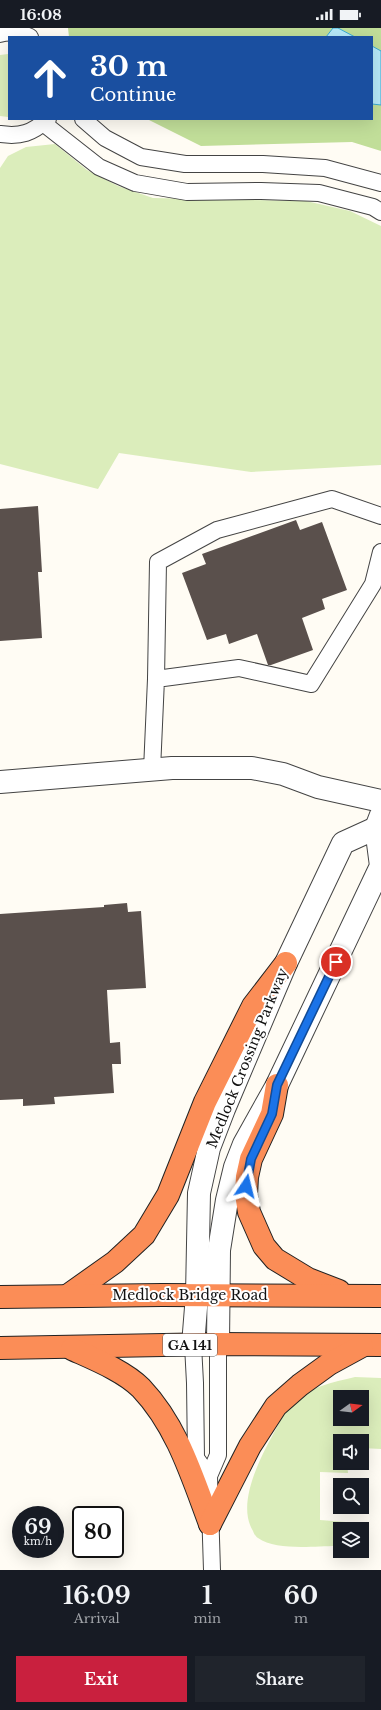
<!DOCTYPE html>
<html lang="en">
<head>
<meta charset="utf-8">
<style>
	:root { --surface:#171b24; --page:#20242c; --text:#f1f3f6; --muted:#9ea1a6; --accent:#c9203e }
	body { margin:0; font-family:"Libre Baskerville",serif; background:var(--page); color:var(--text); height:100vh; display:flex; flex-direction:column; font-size:15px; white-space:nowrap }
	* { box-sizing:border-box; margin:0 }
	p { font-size:13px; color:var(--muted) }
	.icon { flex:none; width:22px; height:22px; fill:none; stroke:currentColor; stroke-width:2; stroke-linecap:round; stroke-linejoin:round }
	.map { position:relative; height:1542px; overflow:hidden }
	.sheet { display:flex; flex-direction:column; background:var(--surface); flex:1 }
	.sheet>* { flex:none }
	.guide { position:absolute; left:8px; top:8px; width:365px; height:84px; border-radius:0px; box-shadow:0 4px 16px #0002; background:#1a4fa0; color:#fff; overflow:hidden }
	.needle { width:26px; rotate:75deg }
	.buttons { position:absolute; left:333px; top:1362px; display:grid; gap:8px }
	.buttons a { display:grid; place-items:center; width:36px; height:36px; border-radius:0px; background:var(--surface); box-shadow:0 4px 16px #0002; font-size:20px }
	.speed { position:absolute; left:12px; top:1478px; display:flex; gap:8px; font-size:20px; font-weight:700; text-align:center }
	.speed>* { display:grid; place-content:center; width:52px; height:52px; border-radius:50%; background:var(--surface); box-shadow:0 4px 16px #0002; line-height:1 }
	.speed small { font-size:10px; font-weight:400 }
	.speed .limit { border:2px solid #111; border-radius:6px; background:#fff; color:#111 }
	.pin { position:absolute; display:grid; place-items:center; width:34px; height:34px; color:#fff; margin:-17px; border:2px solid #fff; border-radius:50%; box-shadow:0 1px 4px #0007 }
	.me { position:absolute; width:44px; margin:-22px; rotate:10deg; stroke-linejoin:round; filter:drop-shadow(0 0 3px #0008) }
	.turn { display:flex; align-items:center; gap:14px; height:84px; padding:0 16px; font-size:18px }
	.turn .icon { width:52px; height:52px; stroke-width:2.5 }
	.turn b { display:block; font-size:28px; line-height:34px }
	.eta { display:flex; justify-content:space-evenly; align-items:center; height:68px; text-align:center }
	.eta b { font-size:24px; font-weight:800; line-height:28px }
	.primary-button { display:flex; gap:8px; margin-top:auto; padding:8px 16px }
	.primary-button a { flex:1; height:46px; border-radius:0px; background:var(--accent); color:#fff; font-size:16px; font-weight:800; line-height:46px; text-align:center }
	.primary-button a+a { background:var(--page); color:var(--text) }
	.status { display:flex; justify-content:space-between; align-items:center; height:28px; padding:0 20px; background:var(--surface); direction:ltr }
	.status svg { height:11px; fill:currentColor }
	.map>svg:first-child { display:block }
	.green { fill:#dbedbb; fill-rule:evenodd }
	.forest { fill:#c1de99 }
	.water { fill:#b6e9f9; stroke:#39aad4 }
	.building { fill:#5a504c }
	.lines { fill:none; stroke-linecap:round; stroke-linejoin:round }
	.lane-casing { stroke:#444; stroke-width:18 }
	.street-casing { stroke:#444; stroke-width:24 }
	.highway-casing { stroke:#222; stroke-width:24 }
	.lane { stroke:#fff; stroke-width:16 }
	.street { stroke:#fff; stroke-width:22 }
	.highway { stroke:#fb8d57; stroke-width:22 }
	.route-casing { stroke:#114b97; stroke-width:10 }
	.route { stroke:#1a73e8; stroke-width:7 }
	.labels { text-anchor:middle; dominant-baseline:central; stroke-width:4; stroke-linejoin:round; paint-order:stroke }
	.shield { fill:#fff; stroke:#585858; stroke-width:1 }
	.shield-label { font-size:13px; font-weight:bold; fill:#111 }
	.street-label { font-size:14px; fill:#111; stroke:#fff }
</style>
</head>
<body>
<div class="status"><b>16:08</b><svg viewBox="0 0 49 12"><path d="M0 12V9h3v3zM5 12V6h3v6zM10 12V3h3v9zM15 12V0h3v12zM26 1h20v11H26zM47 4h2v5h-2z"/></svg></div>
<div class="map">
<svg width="381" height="1542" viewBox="0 0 381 1542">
	<rect width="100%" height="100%" fill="#fffcf4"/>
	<!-- green -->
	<g class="green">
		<polygon points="8,26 9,26 8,89 0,88 0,27"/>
		<polygon points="55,116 87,142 118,158 153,170 306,173 350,183 381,198 381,437 251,444 119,425 98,461 0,436 0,140 8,128 26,119"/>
		<path d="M355 1349 381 1350V1421L362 1420V1413H340V1435H347L348 1445 320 1444V1492L346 1494 345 1501H340V1515L336 1518C314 1518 276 1523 258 1510 256 1509 254 1506 253 1503 235 1474 263 1425 277 1399 281 1392 284 1383 289 1377 305 1360 334 1354 355 1349ZM340 1369H362V1391H340Z"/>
	</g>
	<!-- forest -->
	<polygon class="forest" points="68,0 381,0 381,123 352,114 201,118 147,91 372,91 372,9 69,9"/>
	<!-- water -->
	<g class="water">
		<polygon points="333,0 338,0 355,9 326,9"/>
		<polygon points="372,18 381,23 381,77 372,76"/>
	</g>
	<!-- building -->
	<g class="building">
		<polygon points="38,478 42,544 38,544 42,610 0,613 0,481"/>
		<polygon points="296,492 300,502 322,494 347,562 322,571 325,581 302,590 313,622 271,637 268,637 257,606 229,616 226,606 207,612 182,545 206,536 202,526"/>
		<polygon points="127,875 128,884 141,883 146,960 107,962 110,1015 120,1014 121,1036 112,1036 114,1065 54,1069 55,1076 23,1078 23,1071 0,1072 0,886 104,879 104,877"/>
	</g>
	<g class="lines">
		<defs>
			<g id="lane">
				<path d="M0 6C9 3 22 5 30 9"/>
				<polyline points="83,91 105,110 141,129 185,136 263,136 325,140 381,155"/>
				<polyline points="43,95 99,139 135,155 187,164 261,163 319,165 373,179 381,184"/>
				<path d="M0 106C21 109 32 105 48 91"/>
				<polyline points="156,651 158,534 217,502 332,471 381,488"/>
				<polyline points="152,742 156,651 239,640 311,656 373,556 381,524"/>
				<polyline points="193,1317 195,1355 196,1430 209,1448"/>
				<polyline points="212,1542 209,1448 218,1427 218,1316"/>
			</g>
			<g id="street">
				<polyline points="0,754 172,740 252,740 283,746 318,759 381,773"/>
				<polyline points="218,1316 219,1222 227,1172 235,1139 244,1116 277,1057 381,838 376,800 381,787"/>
				<polyline points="193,1317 197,1267 199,1165 209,1120 224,1081 286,935 343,815 376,800"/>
			</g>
			<g id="highway">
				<polyline points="277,1057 272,1086 251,1131 247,1149 246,1166 249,1184 264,1218 275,1231 308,1251 339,1263"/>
				<polyline points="67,1268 115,1234 144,1207 168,1167 205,1074 253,978 286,935"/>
				<polyline points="0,1269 162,1267 381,1268"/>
				<polyline points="0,1320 218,1316 381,1317"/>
				<path d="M72 1321C94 1331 124 1343 141 1360 177 1398 192 1448 210 1496"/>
				<polyline points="210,1496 250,1418 276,1378 300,1357 329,1336 362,1318"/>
			</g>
		</defs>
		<!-- lane casing -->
		<use href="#lane" class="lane-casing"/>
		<!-- street casing -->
		<use href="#street" class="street-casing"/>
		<!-- highway casing -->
		<use href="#highway" class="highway-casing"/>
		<!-- lane -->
		<use href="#lane" class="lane"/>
		<!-- street -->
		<use href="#street" class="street"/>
		<!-- highway -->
		<use href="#highway" class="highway"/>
	</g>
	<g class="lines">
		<defs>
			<polyline id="route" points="246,1158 251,1131 272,1086 277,1057 336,934"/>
		</defs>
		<!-- route casing -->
		<use href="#route" class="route-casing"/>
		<!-- route -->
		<use href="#route" class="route"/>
	</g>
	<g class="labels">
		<!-- shield labels -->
		<rect class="shield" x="163" y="1306" width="54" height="22" rx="3"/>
		<g class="shield-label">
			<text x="190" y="1317">GA 141</text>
		</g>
		<!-- street labels -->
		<g class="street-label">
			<text transform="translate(247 1030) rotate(-68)">Medlock Crossing Parkway</text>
			<text x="190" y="1267">Medlock Bridge Road</text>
		</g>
	</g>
</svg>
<div class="buttons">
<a><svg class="needle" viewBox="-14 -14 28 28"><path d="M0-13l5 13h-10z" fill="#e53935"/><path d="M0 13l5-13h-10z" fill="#9ea1a6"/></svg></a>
<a><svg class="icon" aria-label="sound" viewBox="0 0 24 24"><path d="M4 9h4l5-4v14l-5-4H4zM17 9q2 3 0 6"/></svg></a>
<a><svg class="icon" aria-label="search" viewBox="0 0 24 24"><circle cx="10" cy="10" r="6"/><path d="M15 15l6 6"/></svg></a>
<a><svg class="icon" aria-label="layers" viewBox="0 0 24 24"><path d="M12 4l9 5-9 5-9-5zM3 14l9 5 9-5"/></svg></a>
</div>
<div class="speed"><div>69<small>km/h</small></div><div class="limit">80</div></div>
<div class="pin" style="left:336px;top:934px;background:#d93025"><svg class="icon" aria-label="arrive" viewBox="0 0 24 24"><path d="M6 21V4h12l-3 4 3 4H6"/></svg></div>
<svg class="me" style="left:246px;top:1158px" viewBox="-20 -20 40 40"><path d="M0-17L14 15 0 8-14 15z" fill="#1a73e8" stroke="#fff" stroke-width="4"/></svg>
<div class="guide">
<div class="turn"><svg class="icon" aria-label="ahead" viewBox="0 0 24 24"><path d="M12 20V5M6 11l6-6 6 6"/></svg><div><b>30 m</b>Continue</div></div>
</div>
</div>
<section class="sheet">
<div class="eta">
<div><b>16:09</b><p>Arrival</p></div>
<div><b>1</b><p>min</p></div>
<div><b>60</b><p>m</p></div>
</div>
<div class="primary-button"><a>Exit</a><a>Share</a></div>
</section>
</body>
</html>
